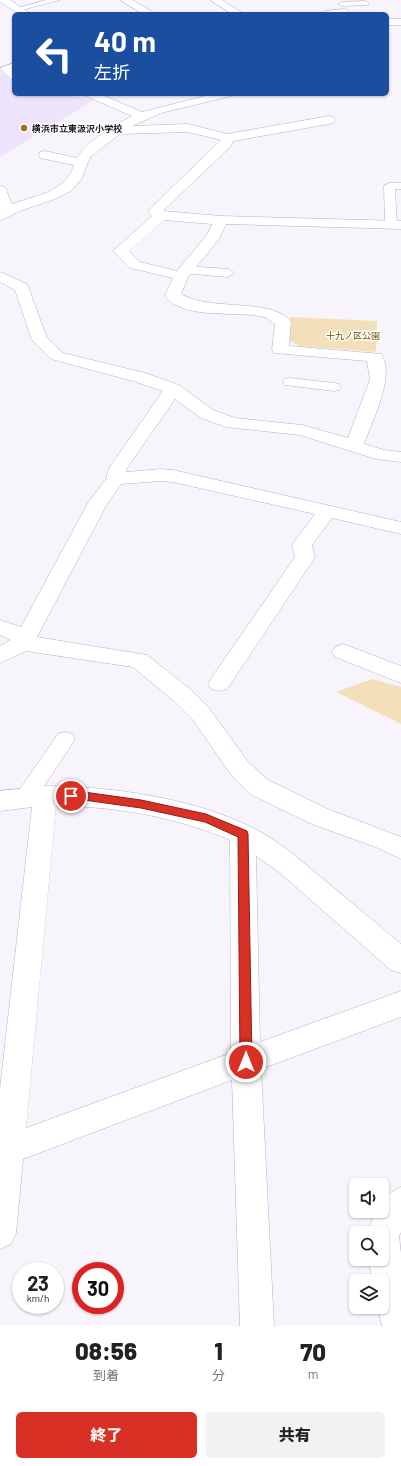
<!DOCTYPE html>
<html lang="ja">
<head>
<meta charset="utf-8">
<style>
	:root { --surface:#fff; --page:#f2f2f2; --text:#222; --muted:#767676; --accent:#d93025 }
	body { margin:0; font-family:Barlow,"Noto Sans JP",sans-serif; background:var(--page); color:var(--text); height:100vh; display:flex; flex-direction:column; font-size:15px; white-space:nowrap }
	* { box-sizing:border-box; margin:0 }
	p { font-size:13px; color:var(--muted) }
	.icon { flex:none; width:22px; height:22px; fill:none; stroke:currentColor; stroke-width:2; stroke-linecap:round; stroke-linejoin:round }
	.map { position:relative; height:1326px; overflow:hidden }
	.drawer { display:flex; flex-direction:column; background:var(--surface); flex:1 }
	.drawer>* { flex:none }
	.top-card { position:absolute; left:12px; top:12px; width:377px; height:84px; border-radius:6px; box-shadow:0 1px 3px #0004; background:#1a4fa0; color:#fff; overflow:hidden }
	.buttons { position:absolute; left:349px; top:1178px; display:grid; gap:8px }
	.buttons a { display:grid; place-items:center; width:40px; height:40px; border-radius:6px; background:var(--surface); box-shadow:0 1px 3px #0004; font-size:20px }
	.speed { position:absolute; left:12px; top:1262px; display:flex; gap:8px; font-size:20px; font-weight:700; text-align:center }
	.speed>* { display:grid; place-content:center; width:52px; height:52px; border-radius:50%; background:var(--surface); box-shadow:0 1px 3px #0004; line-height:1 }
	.speed small { font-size:10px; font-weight:400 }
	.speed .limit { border:6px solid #d22; background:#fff; color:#111 }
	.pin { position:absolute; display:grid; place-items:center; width:34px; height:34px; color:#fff; margin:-17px; border:2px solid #fff; border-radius:50%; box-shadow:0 1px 4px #0007 }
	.me { position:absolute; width:44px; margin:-22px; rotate:0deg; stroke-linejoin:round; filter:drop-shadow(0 0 3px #0008) }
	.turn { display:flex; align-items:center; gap:14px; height:84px; padding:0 16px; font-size:18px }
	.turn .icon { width:52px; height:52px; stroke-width:2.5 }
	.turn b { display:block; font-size:28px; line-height:34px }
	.eta { display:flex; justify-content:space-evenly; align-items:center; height:68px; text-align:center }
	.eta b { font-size:24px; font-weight:800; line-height:28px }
	.button { display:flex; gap:8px; margin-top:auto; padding:8px 16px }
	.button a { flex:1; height:46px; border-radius:6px; background:var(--accent); color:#fff; font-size:16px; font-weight:800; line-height:46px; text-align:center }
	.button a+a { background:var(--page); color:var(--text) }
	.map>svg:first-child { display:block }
	.built { fill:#ede3fc }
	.green { fill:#f3e0ba }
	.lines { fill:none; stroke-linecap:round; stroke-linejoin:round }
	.lane-casing { stroke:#baaece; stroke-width:1 }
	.street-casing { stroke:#baaece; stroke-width:1 }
	.lane { fill:#fff; fill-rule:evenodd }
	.street { fill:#fff; fill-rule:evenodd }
	.route { fill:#d93025; stroke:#8d1f18 }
	.poi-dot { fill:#9b7722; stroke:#fff; stroke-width:1.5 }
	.labels { text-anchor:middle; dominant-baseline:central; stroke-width:3; stroke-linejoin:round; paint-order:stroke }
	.far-poi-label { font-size:9px; font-weight:bold; fill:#1b1722; stroke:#fff; text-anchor:start }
	.far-park-label { font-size:9px; fill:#6a4e00; stroke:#fff }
</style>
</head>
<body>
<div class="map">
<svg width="401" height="1326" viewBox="0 0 401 1326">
	<rect width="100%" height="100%" fill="#f7f4fb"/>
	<!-- built -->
	<polygon class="built" points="0,70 14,83 14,94 63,94 94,100 0,157"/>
	<!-- green -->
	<g class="green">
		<polygon points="290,317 377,321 376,352 299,346 289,340"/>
		<polygon points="372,679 401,687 401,724 336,692"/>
	</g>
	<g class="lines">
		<defs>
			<g id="lane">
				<polygon points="46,0 60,0 18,11 14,9"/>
				<polygon points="365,1 369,3 368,5 342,6 338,4 342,2"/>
				<rect x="387" y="19" width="14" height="6"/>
				<polygon points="14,63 14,69 12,69 14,72 14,80 11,79 0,68"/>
				<polygon points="389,183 401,183 401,189 395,189 397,225 391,228 385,225 384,186"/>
				<polygon points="186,266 228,269 234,273 228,277 182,273 180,270 182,267"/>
				<polygon points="290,378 334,383 339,384 341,387 339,390 334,391 285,385 283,382 285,379"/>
				<polygon points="65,732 72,734 75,739 72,744 32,804 25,806 18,804 15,798 18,792 58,734"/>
			</g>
			<g id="street">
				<polygon points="0,0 10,0 31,14 19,14 0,2"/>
				<polygon points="120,0 132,0 156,14 143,14"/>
				<polygon points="210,0 222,0 244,14 232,14"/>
				<polygon points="344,9 348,10 349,12 348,14 320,14 325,11"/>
				<path d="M84 94H100L142 112 213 94H233L231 96 161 113 132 126 188 124 227 134 329 116 333 117 335 120 333 123 329 124 233 141 231 146 163 211 221 216 401 221V229L226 224 219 239 188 277 181 294C211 312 273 297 291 322L289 346 381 354C396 375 372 421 364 444L384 450 401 452V462L376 459 300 435 226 427 201 418 175 399 127 468 126 472 161 469 173 470 401 522V534L332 518 312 545 315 557 312 562 227 689 219 691 211 689 208 683 295 557 292 545 315 514 173 482 161 481 121 484 107 504 37 637 147 655 190 689 209 708 248 762 268 780 330 810 401 837V859L378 848 312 824 250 794 232 776 193 720 174 701 133 667 26 651 0 663V646L11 640 0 635V620L21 627 88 503 106 479 109 468 163 391 133 381 51 359 32 340 15 290 0 282V272L27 284 47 338 63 353 145 373 179 385 213 410 235 418 302 425 348 438 370 380 367 361 274 353 272 350 275 324C272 322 268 318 264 317 239 310 183 321 165 296L173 278 130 268 113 251 152 216 148 212 150 209 221 140 188 132 120 134 90 157 82 178 71 191 55 199 20 211 0 221V186L5 187 12 204C36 195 65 193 74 165L40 158 39 155 40 152 45 151 77 158C88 140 113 126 132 116L86 96ZM164 220 212 224 207 235 177 271 140 262 129 251Z"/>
				<polygon points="343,644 401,666 401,683 335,657 332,652 335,647"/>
				<path d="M45 786C108 786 194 798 251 827 277 839 300 860 322 878 348 900 375 922 401 944V973L391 970 279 872 256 856 260 1042 401 991V1017L261 1069 274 1326H240L232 1080 23 1159 16 1233 11 1244 0 1249V1089L32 807 0 811V791ZM56 806C115 806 176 817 230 840L231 1053 26 1128Z"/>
				<path d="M401 1187V1232L399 1236 401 1254V1326H382L378 1307H382V1281H372L369 1259H382V1233H366L377 1211H382C382 1198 390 1192 401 1187Z"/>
			</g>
		</defs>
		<!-- lane casing -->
		<use href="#lane" class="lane-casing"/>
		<!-- street casing -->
		<use href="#street" class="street-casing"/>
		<!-- lane -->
		<use href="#lane" class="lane"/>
		<!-- street -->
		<use href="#street" class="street"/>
	</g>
	<!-- route -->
	<polygon class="route" points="71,792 84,792 141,800 206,814 247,831 248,834 252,1062 250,1066 246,1068 242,1066 240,1062 238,837 205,822 141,808 84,800 71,800 66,796"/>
	<!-- markers -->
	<circle class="poi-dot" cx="24" cy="128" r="4"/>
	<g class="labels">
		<!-- far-poi labels -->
		<g class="far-poi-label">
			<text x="32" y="128">横浜市立東汲沢小学校</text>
		</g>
		<!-- far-park labels -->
		<g class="far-park-label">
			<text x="353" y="335">十九ノ区公園</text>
		</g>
	</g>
</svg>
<div class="buttons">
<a><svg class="icon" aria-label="sound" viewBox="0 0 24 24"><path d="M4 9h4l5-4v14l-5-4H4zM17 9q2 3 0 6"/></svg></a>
<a><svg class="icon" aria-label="search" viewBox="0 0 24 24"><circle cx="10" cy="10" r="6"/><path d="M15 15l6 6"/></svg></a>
<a><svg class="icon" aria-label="layers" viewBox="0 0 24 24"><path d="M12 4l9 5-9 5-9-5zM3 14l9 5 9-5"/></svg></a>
</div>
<div class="speed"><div>23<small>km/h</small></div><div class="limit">30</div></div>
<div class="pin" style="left:71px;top:796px;background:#d93025"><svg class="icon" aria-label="arrive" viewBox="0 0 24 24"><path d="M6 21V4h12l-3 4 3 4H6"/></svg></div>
<svg class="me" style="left:246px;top:1062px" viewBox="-20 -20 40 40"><circle r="17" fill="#d93025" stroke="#fff" stroke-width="3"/><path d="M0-11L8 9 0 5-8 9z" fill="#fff"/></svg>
<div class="top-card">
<div class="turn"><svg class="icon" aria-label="left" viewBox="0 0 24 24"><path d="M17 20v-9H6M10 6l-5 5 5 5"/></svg><div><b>40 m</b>左折</div></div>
</div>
</div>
<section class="drawer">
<div class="eta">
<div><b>08:56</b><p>到着</p></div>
<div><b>1</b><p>分</p></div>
<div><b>70</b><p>m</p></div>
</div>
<div class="button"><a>終了</a><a>共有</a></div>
</section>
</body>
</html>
